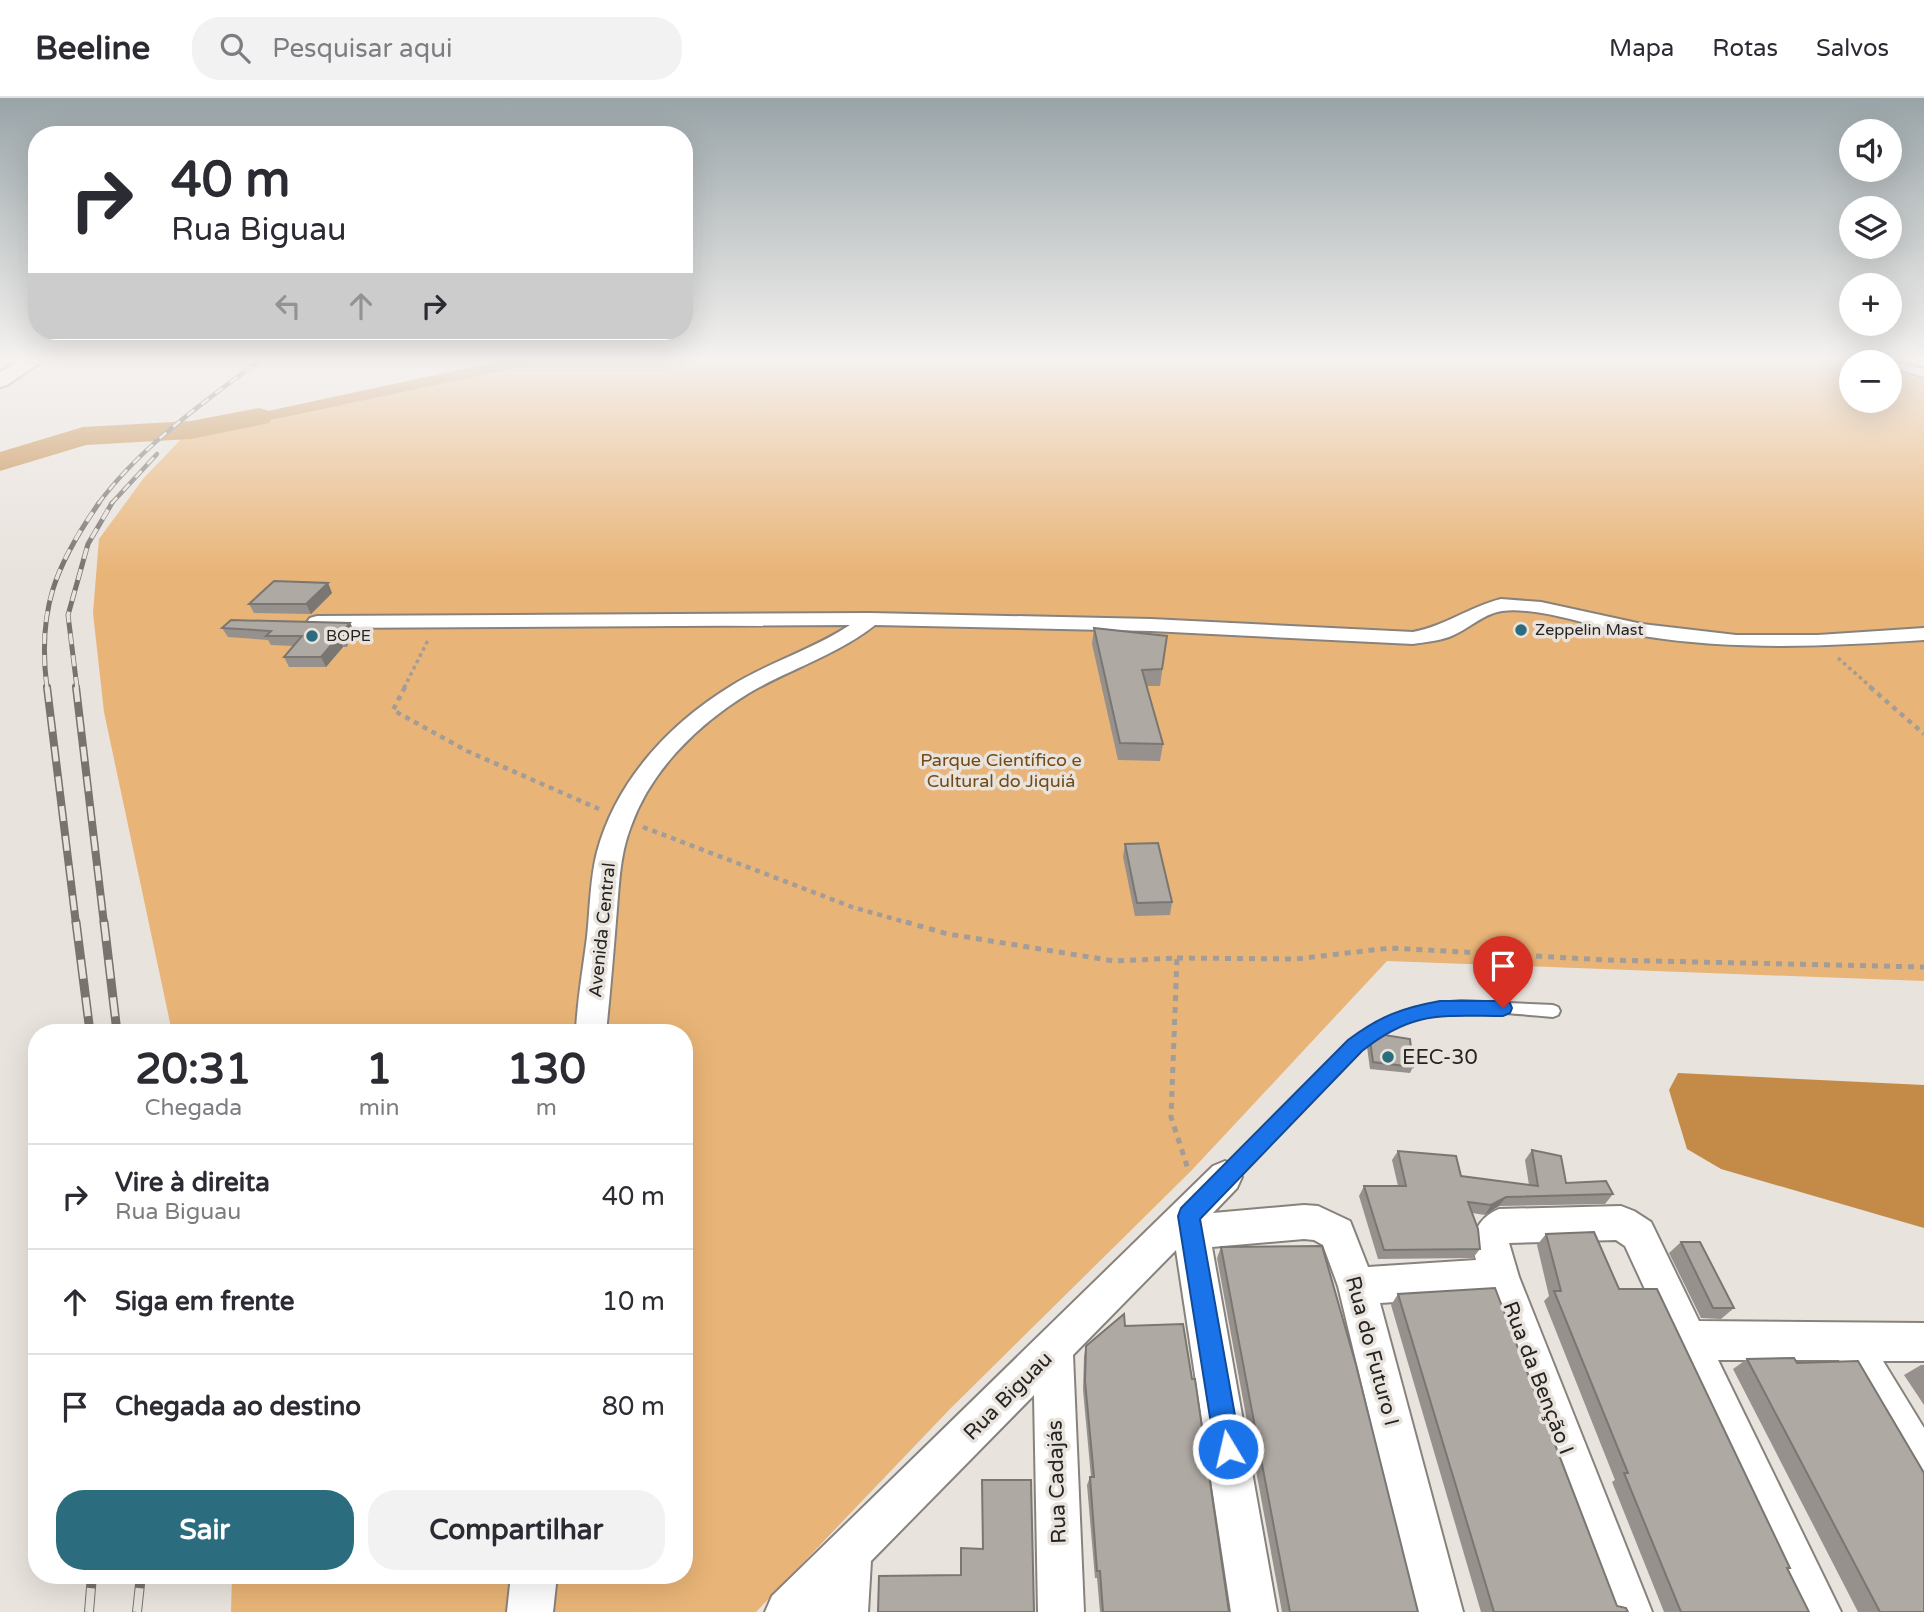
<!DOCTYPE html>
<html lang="pt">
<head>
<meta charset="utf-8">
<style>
	:root { --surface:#fff; --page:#f2f2f3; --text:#2b2b33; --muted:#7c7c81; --line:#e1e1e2; --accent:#2b6d7f }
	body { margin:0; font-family:"Varela Round",sans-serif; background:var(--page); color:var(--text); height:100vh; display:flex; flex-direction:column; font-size:26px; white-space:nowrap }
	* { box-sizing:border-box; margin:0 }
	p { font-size:23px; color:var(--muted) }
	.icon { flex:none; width:38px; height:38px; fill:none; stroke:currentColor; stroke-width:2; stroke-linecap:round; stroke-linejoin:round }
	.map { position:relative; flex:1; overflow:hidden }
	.drawer { position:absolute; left:28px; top:926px; width:665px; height:560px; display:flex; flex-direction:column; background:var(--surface); border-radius:28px; box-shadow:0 7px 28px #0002 }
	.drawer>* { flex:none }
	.banner { position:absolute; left:28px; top:28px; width:665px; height:214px; border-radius:28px; box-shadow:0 7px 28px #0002; background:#fff; color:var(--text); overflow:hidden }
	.buttons { position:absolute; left:1839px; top:21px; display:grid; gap:14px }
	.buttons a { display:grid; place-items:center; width:63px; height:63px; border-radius:50%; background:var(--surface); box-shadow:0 7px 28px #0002; font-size:35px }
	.pin { position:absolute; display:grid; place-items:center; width:60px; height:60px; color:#fff; margin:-72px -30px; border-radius:50% 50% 50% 0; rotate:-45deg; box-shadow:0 0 7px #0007 }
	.pin .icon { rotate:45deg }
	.me { position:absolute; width:77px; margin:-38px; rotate:351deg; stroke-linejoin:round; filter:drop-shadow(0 0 5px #0008) }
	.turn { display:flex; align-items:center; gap:24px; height:147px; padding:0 28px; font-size:32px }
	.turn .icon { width:91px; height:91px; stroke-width:2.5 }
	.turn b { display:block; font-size:49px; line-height:60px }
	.lanes { display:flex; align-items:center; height:66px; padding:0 28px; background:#0003; justify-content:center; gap:35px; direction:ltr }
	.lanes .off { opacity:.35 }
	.eta { display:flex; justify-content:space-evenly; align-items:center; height:119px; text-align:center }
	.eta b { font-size:42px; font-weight:700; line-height:49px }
	.button { display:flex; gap:14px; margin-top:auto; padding:14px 28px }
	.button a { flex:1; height:80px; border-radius:28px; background:var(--accent); color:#fff; font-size:28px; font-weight:700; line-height:80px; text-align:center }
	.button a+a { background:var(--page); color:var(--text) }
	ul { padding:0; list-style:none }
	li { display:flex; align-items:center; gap:21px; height:105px; padding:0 28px; border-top:2px solid var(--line) }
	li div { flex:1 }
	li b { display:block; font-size:26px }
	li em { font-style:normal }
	header { display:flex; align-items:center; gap:42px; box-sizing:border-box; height:98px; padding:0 35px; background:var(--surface); border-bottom:2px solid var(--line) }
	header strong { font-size:33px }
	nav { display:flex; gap:38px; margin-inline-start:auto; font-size:24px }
	.search { width:490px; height:63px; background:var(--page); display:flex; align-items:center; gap:18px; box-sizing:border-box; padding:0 24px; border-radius:28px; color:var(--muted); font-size:26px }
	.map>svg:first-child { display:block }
	.green { fill:#e9b477 }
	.water { fill:#c48b48 }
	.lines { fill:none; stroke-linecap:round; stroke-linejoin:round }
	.river { fill:#c48b48; fill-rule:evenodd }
	.service-casing { stroke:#88827d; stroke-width:4 }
	.minor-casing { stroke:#88827d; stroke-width:4 }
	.primary-casing { stroke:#88827d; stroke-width:4 }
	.path-far2 { stroke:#a29d99; stroke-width:3.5; stroke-dasharray:3.5 3.5; stroke-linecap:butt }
	.path-far1 { stroke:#a29d99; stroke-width:4.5; stroke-dasharray:5 5; stroke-linecap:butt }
	.path { stroke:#a29d99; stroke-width:5; stroke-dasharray:6 6; stroke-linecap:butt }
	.service { fill:#fff; fill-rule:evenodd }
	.minor { fill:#fff; fill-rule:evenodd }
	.primary { fill:#fff; fill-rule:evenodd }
	.rail-far4-casing { stroke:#77736f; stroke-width:4.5 }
	.rail-far3-casing { stroke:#77736f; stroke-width:5 }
	.rail-far2-casing { stroke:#77736f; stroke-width:8 }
	.rail-far1-casing { stroke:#77736f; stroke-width:9 }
	.rail-casing { stroke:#77736f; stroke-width:10 }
	.rail-far4 { stroke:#e9e3dd; stroke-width:2.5; stroke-dasharray:9; stroke-linecap:butt }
	.rail-far3 { stroke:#e9e3dd; stroke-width:3.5; stroke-dasharray:11; stroke-linecap:butt }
	.rail-far2 { stroke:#e9e3dd; stroke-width:5; stroke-dasharray:15; stroke-linecap:butt }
	.rail-far1 { stroke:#e9e3dd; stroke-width:6; stroke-dasharray:19; stroke-linecap:butt }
	.rail { stroke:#e9e3dd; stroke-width:8; stroke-dasharray:24; stroke-linecap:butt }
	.wall { fill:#96918c }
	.shaded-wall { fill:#7a7672 }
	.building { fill:#afa9a3; stroke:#7a7672; stroke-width:2 }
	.route { fill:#1a73e8; stroke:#114b97; stroke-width:2 }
	.poi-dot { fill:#2b6d7f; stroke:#e9e3dd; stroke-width:2.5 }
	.labels { text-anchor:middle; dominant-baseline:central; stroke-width:7; stroke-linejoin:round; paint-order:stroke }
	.far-poi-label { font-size:16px; fill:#262422; stroke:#e9e3dd; text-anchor:start }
	.park-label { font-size:18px; fill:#714a17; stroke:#e9e3dd }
	.street-label { font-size:18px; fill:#262422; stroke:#e9e3dd }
	.near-poi-label { font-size:21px; fill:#262422; stroke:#e9e3dd; text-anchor:start }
	.near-street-label { font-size:21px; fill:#262422; stroke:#e9e3dd }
</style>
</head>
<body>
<header>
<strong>Beeline</strong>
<div class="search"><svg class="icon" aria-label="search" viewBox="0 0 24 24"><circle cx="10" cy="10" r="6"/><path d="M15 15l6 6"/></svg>Pesquisar aqui</div>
<nav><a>Mapa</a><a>Rotas</a><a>Salvos</a></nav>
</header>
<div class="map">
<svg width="1924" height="1514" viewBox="0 0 1924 1514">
	<rect width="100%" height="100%" fill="#e9e3dd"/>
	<!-- green -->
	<polygon class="green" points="553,262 1861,262 1868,264 1852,264 1852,303 1890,303 1890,271 1924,282 1924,883 1387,863 1192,1072 949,1312 756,1514 231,1514 232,1477 684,1477 684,934 172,934 104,614 93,515 99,441 143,381 187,335 281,320"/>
	<!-- water -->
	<g class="water">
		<polygon points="505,262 553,262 281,320 187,335 193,329"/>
		<polygon points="1678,975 1924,987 1924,1130 1721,1071 1687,1051 1669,992"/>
	</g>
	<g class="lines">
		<!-- river -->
		<polygon class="river" points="259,310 269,313 273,319 269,325 191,341 86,347 0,373 0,354 83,329 191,323"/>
		<defs>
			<path id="service" d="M1461 903 1553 907 1558 909 1560 913 1558 917 1553 919C1504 915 1451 907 1404 923 1367 937 1340 972 1314 999 1287 1028 1259 1056 1232 1084L1226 1086 1220 1084 1218 1079 1220 1074 1350 943C1388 915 1414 906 1461 903Z"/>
			<g id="minor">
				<polygon points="1886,262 1924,271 1924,279 1890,269 1890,264 1884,264"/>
				<path d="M1501 501 1541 504 1642 526 1736 537H1818L1924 530V542C1829 548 1737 553 1643 538 1602 532 1541 508 1502 513 1482 516 1468 532 1449 539 1438 543 1425 544 1413 546L1151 533 875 527C837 557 790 571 749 595 698 626 651 672 631 728 619 758 619 791 616 823 613 860 610 897 606 934H576C577 903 583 871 587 839 590 811 590 781 597 754 616 683 669 626 731 588 769 564 812 552 850 527L317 530 310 528 307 524 310 520 317 518 870 515 1151 521 1413 534C1445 528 1469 509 1501 501Z"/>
				<path d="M1225 1063 1237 1068 1242 1079 1237 1090 1213 1115 1304 1107 1318 1108 1350 1123 1368 1169 1476 1162C1469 1139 1477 1120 1499 1111L1621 1108 1634 1113 1651 1124 1699 1223 1924 1225V1263H1883L1924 1330V1390L1909 1384 1839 1262H1718L1841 1514H1794L1625 1148 1616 1142 1509 1145 1519 1179 1652 1514H1606L1488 1198 1380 1205 1463 1514H1417L1338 1188 1323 1147 1314 1142 1304 1141 1212 1149 1277 1514H1231L1176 1152 1073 1257 1084 1514H1038L1034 1297 871 1463 868 1514H765L772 1498 1213 1068Z"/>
				<polygon points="511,1477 557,1477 553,1514 507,1514"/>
			</g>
			<polygon id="primary" points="20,262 44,262 7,287 0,289 0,274"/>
		</defs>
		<!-- service casing -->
		<use href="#service" class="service-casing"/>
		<!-- minor casing -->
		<use href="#minor" class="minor-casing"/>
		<!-- primary casing -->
		<use href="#primary" class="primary-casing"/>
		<!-- path-far2 -->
		<g class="path-far2">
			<polyline points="1838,560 1872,590"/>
			<polyline points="404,590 428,542"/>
		</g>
		<!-- path-far1 -->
		<g class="path-far1">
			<polyline points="405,589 393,612 467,653 599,711"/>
			<polyline points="1870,589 1924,636"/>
			<polyline points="643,729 852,809 912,826"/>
		</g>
		<!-- path -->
		<g class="path">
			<polyline points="906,824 948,836 1114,863 1177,860 1171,1019 1189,1074"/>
			<polyline points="1177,860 1296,861 1390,850 1607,862 1924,869"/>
		</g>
		<!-- service -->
		<use href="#service" class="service"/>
		<!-- minor -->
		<use href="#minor" class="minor"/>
		<!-- primary -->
		<use href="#primary" class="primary"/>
		<defs>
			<g id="rail-far4">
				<path d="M98 406C141 348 203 305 260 262"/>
				<polyline points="111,406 157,356"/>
			</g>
			<g id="rail-far3">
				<path d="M47 590C37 512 55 468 99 405"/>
				<polyline points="77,590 68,517 88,446 112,405"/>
			</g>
			<g id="rail-far2">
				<polyline points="47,589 76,826"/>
				<polyline points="76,589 104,826"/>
			</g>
			<g id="rail-far1">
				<polyline points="76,824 90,934"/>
				<polyline points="104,824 117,934"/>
			</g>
			<g id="rail">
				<polyline points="89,1514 92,1477"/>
				<polyline points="137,1514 141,1477"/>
			</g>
		</defs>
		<!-- rail-far4 casing -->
		<use href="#rail-far4" class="rail-far4-casing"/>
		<!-- rail-far3 casing -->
		<use href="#rail-far3" class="rail-far3-casing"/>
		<!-- rail-far2 casing -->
		<use href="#rail-far2" class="rail-far2-casing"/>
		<!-- rail-far1 casing -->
		<use href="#rail-far1" class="rail-far1-casing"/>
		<!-- rail casing -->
		<use href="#rail" class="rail-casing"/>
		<!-- rail-far4 -->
		<use href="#rail-far4" class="rail-far4"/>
		<!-- rail-far3 -->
		<use href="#rail-far3" class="rail-far3"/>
		<!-- rail-far2 -->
		<use href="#rail-far2" class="rail-far2"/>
		<!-- rail-far1 -->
		<use href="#rail-far1" class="rail-far1"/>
		<!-- rail -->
		<use href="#rail" class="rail"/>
	</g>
	<!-- wall -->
	<g class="wall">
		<polygon points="328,485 332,495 311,516 254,515 249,506"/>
		<polygon points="350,525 355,534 348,542 347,549 343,549 326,569 289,569 284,559 294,548 271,547 268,542 228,539 222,530"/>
		<polygon points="1094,530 1167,538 1160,588 1147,588 1163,646 1160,663 1118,662 1092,546"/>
		<polygon points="1125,746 1172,804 1170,817 1135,818 1123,759"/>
		<polygon points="1370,942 1413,969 1410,975 1370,971 1367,949"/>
		<polygon points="1532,1052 1566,1085 1613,1096 1605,1106 1499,1108 1485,1117 1472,1115 1480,1151 1473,1160 1378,1161 1359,1098 1364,1088 1398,1088 1392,1062 1398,1053 1461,1078 1529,1087 1525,1062"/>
		<polygon points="1546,1136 1619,1191 1790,1470 1788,1471 1809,1514 1664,1514 1612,1384 1615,1382 1544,1203 1549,1198 1537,1147"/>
		<polygon points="1681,1144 1734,1210 1721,1221 1701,1220 1669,1155"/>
		<polygon points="1221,1149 1418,1514 1282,1514 1217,1160"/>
		<polygon points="1398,1196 1617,1508 1628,1514 1481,1514 1391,1207"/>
		<polygon points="1125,1228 1229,1514 1100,1514 1097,1480 1095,1480 1087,1387 1090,1379 1091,1379 1083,1292 1084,1258 1086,1248"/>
		<polygon points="1747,1261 1797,1265 1924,1514 1858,1514 1733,1271"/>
		<polygon points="1921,1267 1924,1267 1924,1307 1904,1277"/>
	</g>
	<!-- shaded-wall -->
	<g class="shaded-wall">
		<polygon points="328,485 332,495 311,516 306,506"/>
		<polygon points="350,525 355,534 348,542 347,549 343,539 343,533"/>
		<polygon points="338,539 343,549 326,569 321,559"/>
		<polygon points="1506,1099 1499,1108 1485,1117 1491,1107"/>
	</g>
	<!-- building -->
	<g class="building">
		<polygon points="274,483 328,485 306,506 249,506"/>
		<polygon points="231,522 350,525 343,533 343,539 338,539 321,559 284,559 302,538 266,538 271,533 222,530"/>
		<polygon points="1094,530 1167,538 1162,571 1142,572 1163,646 1120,645"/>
		<polygon points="1158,745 1172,804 1137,805 1125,746"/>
		<polygon points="1378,936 1410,941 1413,969 1373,964 1370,942"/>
		<polygon points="1532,1052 1561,1058 1566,1085 1606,1083 1613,1096 1506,1099 1491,1107 1468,1104 1478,1131 1480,1151 1384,1152 1364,1088 1406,1088 1398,1053 1456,1058 1461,1078 1538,1088"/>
		<polygon points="1594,1134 1619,1191 1657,1191 1790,1470 1787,1470 1809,1514 1681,1514 1624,1375 1628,1375 1554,1193 1561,1193 1546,1136"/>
		<polygon points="1681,1144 1700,1144 1734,1210 1713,1210"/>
		<polygon points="1322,1148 1356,1267 1418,1514 1290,1514 1221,1149"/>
		<polygon points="1495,1190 1617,1508 1626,1510 1628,1514 1494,1514 1398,1196"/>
		<polygon points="1124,1216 1125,1228 1183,1226 1192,1281 1195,1281 1229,1514 1103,1514 1100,1473 1097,1473 1090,1379 1094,1379 1085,1283 1086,1248"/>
		<polygon points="1794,1260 1797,1265 1858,1263 1924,1375 1924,1514 1880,1514 1747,1261"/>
		<polygon points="982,1382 1031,1382 1034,1514 878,1514 879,1478 961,1477 961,1450 983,1451"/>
	</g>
	<!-- sky -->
	<linearGradient id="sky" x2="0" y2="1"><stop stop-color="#99a4a8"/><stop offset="0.55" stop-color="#f5f2f0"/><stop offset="1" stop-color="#f5f2f0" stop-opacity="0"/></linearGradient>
	<rect width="1924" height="474" fill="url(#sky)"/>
	<!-- route -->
	<path class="route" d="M1440 903H1503L1510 905 1512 910 1510 915 1503 918C1441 918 1413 912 1362 953L1200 1121 1241 1351 1237 1360 1228 1364 1219 1360 1215 1351 1178 1118 1181 1110 1348 942C1380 918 1402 910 1440 903Z"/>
	<!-- markers -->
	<g class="poi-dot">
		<circle cx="1521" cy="532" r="7"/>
		<circle cx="312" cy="538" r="7"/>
		<circle cx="1388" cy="959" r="7"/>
	</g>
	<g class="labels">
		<!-- far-poi labels -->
		<g class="far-poi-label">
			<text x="1535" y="532">Zeppelin Mast</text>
			<text x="326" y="538">BOPE</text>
		</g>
		<!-- park labels -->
		<g class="park-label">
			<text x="1001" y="662">Parque Científico e<tspan x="1001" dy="21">Cultural do Jiquiá</tspan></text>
		</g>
		<!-- street labels -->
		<g class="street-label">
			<text transform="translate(602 832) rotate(-84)">Avenida Central</text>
		</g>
		<!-- near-poi labels -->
		<g class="near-poi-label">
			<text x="1402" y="959">EEC-30</text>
		</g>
		<!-- near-street labels -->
		<g class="near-street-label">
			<text transform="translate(1372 1253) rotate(75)">Rua do Futuro I</text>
			<text transform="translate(1538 1280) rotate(69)">Rua da Benção I</text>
			<text transform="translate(1008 1298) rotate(-45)">Rua Biguau</text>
			<text transform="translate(1057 1384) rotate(-92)">Rua Cadajás</text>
		</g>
	</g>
</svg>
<div class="buttons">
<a><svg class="icon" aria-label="sound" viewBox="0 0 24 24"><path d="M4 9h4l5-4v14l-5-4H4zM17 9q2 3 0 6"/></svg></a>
<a><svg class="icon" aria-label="layers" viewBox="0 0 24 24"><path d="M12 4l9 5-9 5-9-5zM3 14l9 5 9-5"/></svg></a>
<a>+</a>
<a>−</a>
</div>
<div class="pin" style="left:1503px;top:910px;background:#d93025"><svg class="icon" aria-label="arrive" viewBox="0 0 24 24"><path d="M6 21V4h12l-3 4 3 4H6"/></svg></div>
<svg class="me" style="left:1228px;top:1351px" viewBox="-20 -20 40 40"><circle r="17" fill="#1a73e8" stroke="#fff" stroke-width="3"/><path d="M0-11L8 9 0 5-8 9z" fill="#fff"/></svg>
<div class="banner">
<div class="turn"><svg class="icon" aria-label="right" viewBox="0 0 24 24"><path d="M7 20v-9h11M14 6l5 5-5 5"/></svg><div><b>40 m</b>Rua Biguau</div></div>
<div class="lanes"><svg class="icon off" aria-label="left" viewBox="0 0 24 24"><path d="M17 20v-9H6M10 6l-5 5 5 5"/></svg><svg class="icon off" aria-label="ahead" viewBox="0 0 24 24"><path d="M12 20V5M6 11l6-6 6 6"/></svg><svg class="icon" aria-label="right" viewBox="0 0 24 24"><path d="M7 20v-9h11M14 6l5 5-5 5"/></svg></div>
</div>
<section class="drawer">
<div class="eta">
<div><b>20:31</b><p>Chegada</p></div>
<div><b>1</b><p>min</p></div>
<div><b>130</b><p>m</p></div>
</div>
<ul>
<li><svg class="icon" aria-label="right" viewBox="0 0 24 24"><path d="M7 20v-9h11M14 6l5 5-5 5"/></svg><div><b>Vire à direita</b><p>Rua Biguau</p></div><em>40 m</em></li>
<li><svg class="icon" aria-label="ahead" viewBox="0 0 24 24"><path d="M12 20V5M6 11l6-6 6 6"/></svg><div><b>Siga em frente</b></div><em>10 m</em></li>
<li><svg class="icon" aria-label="arrive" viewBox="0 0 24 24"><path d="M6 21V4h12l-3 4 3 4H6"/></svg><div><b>Chegada ao destino</b></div><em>80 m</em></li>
</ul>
<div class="button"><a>Sair</a><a>Compartilhar</a></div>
</section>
</div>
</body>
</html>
